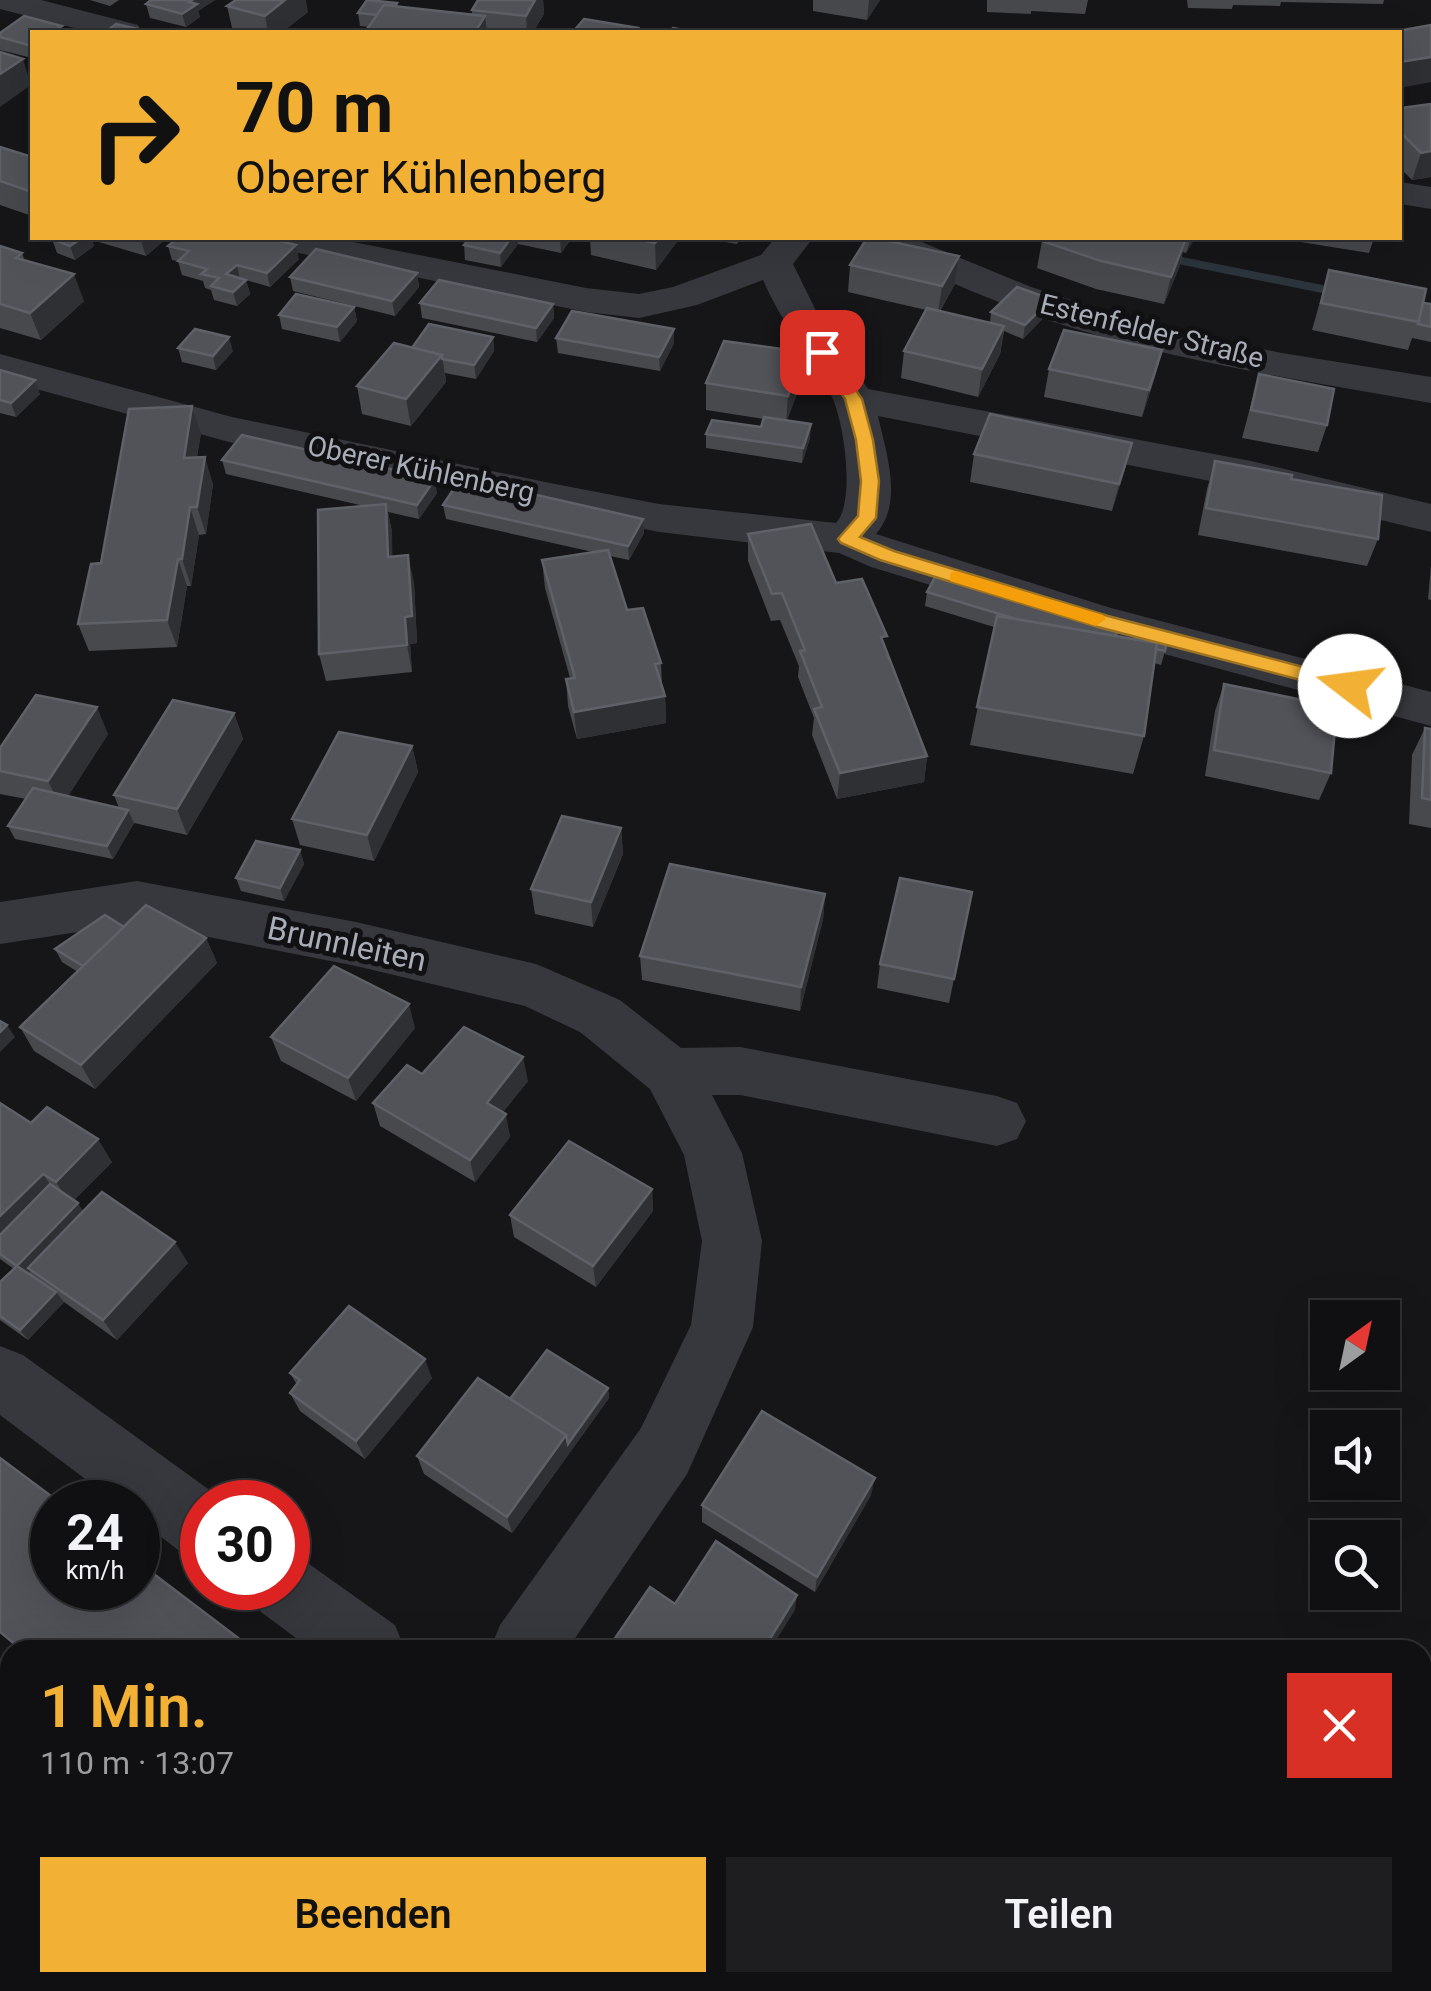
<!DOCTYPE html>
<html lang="de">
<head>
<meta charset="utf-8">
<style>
	:root { --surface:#101012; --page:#1e1e20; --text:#f1f3f6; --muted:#9c9d9f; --line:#303032; --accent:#f2b134 }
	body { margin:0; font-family:Roboto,sans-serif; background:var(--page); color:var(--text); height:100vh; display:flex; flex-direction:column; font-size:38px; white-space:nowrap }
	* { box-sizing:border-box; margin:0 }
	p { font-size:32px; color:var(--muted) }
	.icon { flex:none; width:55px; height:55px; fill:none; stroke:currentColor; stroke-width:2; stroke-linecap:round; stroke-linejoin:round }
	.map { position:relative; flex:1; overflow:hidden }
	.drawer { position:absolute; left:0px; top:1640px; width:1432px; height:352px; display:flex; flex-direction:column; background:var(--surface); border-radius:30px 30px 0 0; box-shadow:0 10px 40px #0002,0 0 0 2px var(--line) }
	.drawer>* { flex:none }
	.top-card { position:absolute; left:30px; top:30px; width:1372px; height:210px; border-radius:0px; box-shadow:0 10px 40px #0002,0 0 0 2px var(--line); background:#f2b134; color:#111; overflow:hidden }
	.needle { width:65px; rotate:33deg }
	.fabs { position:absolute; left:1310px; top:1300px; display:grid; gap:20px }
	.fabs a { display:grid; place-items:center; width:90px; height:90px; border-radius:0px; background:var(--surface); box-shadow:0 10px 40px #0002,0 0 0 2px var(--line); font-size:50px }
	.speed { position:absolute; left:30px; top:1480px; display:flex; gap:20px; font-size:50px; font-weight:700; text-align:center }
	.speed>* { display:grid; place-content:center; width:130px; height:130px; border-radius:50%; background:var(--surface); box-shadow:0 10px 40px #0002,0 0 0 2px var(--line); line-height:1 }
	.speed small { font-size:25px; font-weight:400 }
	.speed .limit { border:15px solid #d22; background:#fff; color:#111 }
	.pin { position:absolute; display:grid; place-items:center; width:85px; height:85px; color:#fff; margin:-42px; border-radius:20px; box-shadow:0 5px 15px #0006 }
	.me { position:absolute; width:110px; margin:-55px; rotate:285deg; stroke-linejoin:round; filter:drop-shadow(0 0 8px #0008) }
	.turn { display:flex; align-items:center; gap:35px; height:210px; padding:0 40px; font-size:45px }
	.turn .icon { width:130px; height:130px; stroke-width:2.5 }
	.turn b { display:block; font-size:70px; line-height:85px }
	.round { display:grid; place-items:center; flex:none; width:105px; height:105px; border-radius:0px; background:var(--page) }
	.head { display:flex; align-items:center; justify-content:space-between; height:170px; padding:0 40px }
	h1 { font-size:60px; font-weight:600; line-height:75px; color:var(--accent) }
	.button { display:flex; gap:20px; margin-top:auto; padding:20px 40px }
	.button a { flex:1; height:115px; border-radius:0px; background:var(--accent); color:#111; font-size:40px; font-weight:600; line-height:115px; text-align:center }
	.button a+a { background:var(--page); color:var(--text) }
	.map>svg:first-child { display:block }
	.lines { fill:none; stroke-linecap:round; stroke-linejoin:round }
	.stream { fill:#2c353c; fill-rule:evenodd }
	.minor { fill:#37383d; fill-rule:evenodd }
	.wall { fill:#47494d }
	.shaded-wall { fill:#2f3033 }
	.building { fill:#525359; stroke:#5f6168; stroke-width:2.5 }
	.route { fill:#f2b134; stroke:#9d7322; stroke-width:2.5 }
	.slow { fill:#f59e0b }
	.labels { text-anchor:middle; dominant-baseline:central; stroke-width:10; stroke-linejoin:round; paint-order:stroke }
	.far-street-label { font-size:28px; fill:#a8adb8; stroke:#111113 }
	.street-label { font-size:32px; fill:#a8adb8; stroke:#111113 }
</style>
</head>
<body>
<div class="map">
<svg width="1431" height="1991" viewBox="0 0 1431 1991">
	<rect width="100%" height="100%" fill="#161618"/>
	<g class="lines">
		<!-- stream -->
		<polygon class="stream" points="1157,252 1347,290 1353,294 1347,298 1153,259 1153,253"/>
		<!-- minor -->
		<g class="minor">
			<polygon points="0,0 41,0 138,25 142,32 90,32 0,9"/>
			<polygon points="1400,182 1431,187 1431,209 1400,204"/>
			<path d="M260 238H333L586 288 639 294 673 287 761 255 775 238H813L793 264 819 317 868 389 1251 461 1431 504V532L1251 489 878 416C886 453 904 502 876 534L1111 608 1431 692V726L1105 638 871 567 839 553 659 532 229 442 0 379V354L232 417 555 484 659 504 836 523C856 502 844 420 831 395 809 356 781 322 763 280L697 305 639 318 586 312 279 249 266 246Z"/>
			<path d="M863 238H912L1031 287 1145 324 1282 353 1431 377V403C1311 382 1190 364 1073 328 1003 307 936 276 869 246Z"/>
			<polygon points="137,881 356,922 536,964 620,1000 681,1048 740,1047 997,1096 1017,1103 1026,1121 1017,1139 997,1146 740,1095 712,1095 742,1153 762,1241 753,1327 687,1474 567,1650 490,1650 500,1625 641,1428 691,1325 702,1241 684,1155 650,1089 580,1032 525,1006 356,966 137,923 0,944 0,902"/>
			<polygon points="0,1346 23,1355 226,1502 202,1502 202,1559 178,1550 138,1519 138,1502 116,1502 0,1415"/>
			<polygon points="288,1555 309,1564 395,1625 405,1650 312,1650 261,1612 251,1588 288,1588"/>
			<polygon points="266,1982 345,1982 341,1991 262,1991"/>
		</g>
	</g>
	<!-- wall -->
	<g class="wall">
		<polygon points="90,0 119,0 110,6"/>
		<polygon points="151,0 215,0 198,11 200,17 186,27 150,18 146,4"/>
		<polygon points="478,0 543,0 544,14 533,32 365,32 369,27 360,26 358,13 397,3 398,6 472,15 472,10"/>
		<polygon points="813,0 880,0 867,20 813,11"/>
		<polygon points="987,0 1088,0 1085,14 1031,11 1031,14 987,12"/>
		<polygon points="1187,0 1384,0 1383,4 1281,2 1280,6 1233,5 1232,9 1188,8"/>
		<polygon points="227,6 308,12 282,32 233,32"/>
		<polygon points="32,32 32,58 0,50 0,33"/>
		<polygon points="1431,104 1431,177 1412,180 1400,168 1400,108"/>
		<polygon points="0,147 32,157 32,216 0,205"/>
		<polygon points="55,238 167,238 146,256 92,240 94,246 75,260 57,253 52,239"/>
		<polygon points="470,238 572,238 561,253 518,244 501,267 465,260 464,245"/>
		<polygon points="590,238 679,238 679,239 656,270 591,255"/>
		<polygon points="702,238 740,238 737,244"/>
		<polygon points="1045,238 1195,238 1186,253 1183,252 1179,268 1164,304 1096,289 1037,268 1042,241"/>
		<polygon points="1289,238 1374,238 1369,253 1288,240"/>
		<polygon points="0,246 22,253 25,261 84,301 41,340 0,328"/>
		<polygon points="168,246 299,259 270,287 246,280 250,294 237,306 214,300 211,290 205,288 203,281 182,275 178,261 172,260"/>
		<polygon points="959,256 955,284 940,311 990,323 991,312 1048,313 1023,339 1004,331 1000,354 978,397 901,378 904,351 926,310 848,292 850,265"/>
		<polygon points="1329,270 1431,304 1431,342 1412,338 1408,350 1312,330"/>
		<polygon points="417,273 419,287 395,316 293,291 290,277"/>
		<polygon points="420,303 553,304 554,318 537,342 422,318"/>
		<polygon points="354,307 357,321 340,342 282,329 279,315"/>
		<polygon points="493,337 494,351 476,379 445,373 446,382 411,426 362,414 357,386 412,348"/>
		<polygon points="556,338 674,343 660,371 558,353"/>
		<polygon points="178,348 233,351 216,370 182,362"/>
		<polygon points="1162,350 1155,377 1142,417 1044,397 1049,369"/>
		<polygon points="804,352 802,380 787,420 810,438 802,463 706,448 706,434 761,427 764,419 706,410 706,383"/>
		<polygon points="0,370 40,394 16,417 0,413"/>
		<polygon points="1259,374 1327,425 1318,452 1242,438"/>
		<polygon points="192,406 201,433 197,457 213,484 206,534 199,535 191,586 187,586 177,647 89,651 78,624 101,563"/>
		<polygon points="1132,443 1112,511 970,482 974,454"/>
		<polygon points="222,460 437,493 419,519 388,512 392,532 392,557 414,582 417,643 410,644 412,672 326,681 319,654 364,506 226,474"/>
		<polygon points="1215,461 1291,479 1378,539 1367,566 1198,535 1207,489"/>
		<polygon points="443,505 643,519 644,533 629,560 610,556 627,610 661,663 662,685 665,696 666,723 577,739 568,706 566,679 570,678 545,588 542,560 593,552 446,519"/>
		<polygon points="748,534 836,583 885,649 927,756 924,782 837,799 812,735 814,718 798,677 799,666 780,620 771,621 748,561"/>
		<polygon points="1431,565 1431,600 1428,599"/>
		<polygon points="927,592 1118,636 1165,651 1161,665 1154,663 1144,736 1133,774 970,745 994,627 925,606"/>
		<polygon points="1224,684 1331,773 1319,800 1205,776 1215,711"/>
		<polygon points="234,713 243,739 187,835 134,823 113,859 15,839 8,826 26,799 0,794 0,748 108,734 68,796 119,808 114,795"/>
		<polygon points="1425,728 1431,729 1431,828 1409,824 1412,755"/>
		<polygon points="412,746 418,772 374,861 300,845 292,819"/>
		<polygon points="621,828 623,854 593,927 535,914 531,889"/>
		<polygon points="300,850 304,864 284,901 241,891 236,878"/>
		<polygon points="972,892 949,1003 877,988 880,964"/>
		<polygon points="825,894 823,919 800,1011 642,980 640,956"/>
		<polygon points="124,927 206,938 217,963 95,1089 34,1051 20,1027 78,972 62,962 55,949"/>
		<polygon points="415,1028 356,1101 281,1061 271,1037"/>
		<polygon points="422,1074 528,1081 503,1112 510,1137 475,1182 380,1126 373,1103"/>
		<polygon points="0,1103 31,1123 112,1162 74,1200 83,1211 188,1263 117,1340 64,1302 28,1340 0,1320 0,1282 14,1269 0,1259"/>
		<polygon points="652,1189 653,1211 596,1287 514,1237 510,1215"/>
		<polygon points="290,1373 432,1378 365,1459 300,1411 290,1393 297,1385"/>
		<polygon points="608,1388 609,1398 512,1533 424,1474 417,1456 510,1399"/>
		<polygon points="871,1495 815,1592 702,1522 702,1505"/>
	</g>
	<!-- shaded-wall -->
	<g class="shaded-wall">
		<polygon points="192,0 215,0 198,11 200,17 186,27 182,14"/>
		<polygon points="285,0 306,0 308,12 282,32 268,32 265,16"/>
		<polygon points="535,0 543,0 544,14 533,32 527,32 526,16"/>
		<polygon points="869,0 880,0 867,20"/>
		<polygon points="485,16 487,32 475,32"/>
		<polygon points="1431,57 1431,82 1400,88 1401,63"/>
		<polygon points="23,59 31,85 0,107 0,74"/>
		<polygon points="1431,151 1431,177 1412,180 1421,153"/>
		<polygon points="82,238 91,238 94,246 75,260 70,246"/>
		<polygon points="140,238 167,238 146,256"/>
		<polygon points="511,238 517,238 518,244 501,267 500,253"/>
		<polygon points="659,238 679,238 679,239 656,270 655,243"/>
		<polygon points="1191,238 1195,238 1186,253"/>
		<polygon points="560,239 572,238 561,253"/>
		<polygon points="1185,241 1179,268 1164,304 1171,277"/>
		<polygon points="296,245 299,259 270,287 267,273"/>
		<polygon points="959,256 955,284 938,313 942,286"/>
		<polygon points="237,265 240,279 226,274"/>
		<polygon points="417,273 419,287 395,316 392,301"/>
		<polygon points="74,274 84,301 41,340 30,313"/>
		<polygon points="246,280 250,294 237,306 233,292"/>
		<polygon points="1051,299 1048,313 1023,339 1025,325"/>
		<polygon points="553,304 554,318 537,342 536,328"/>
		<polygon points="354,307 357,321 340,342 337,327"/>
		<polygon points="1004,326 1000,354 978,397 982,369"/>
		<polygon points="674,329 674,343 660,371 659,357"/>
		<polygon points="229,337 233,351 216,370 213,356"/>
		<polygon points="493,337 494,351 476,379 474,365"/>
		<polygon points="1162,350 1155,377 1142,417 1149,390"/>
		<polygon points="804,352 802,380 786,423 788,396"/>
		<polygon points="442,355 446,382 411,426 406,399"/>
		<polygon points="35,380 40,394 16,417 11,403"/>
		<polygon points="192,406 201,433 192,485 184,458"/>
		<polygon points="811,424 810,438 802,463 803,448"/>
		<polygon points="1132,443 1125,470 1112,511 1119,484"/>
		<polygon points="205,457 213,484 206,534 197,507"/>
		<polygon points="435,479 437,493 419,519 417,505"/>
		<polygon points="386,504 392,532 393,584 388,557"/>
		<polygon points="190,507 199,535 191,586 182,559"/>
		<polygon points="643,519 644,533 629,560 628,546"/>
		<polygon points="408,555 414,582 417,643 410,644 412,672 407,645 405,617"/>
		<polygon points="178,559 187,586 177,647 167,620"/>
		<polygon points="665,696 666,723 577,739 574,712"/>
		<polygon points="97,707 108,734 61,807 48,781"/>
		<polygon points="234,713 243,739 187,835 177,809"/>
		<polygon points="412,746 418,772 374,861 367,835"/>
		<polygon points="927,756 924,782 837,799 840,773"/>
		<polygon points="128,810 134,823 113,859 107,846"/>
		<polygon points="621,828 623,854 593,927 591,902"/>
		<polygon points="300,850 304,864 284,901 280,888"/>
		<polygon points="825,894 823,919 800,1011 801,987"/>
		<polygon points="206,938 217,963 95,1089 81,1065"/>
		<polygon points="409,1004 415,1028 356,1101 348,1078"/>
		<polygon points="7,1025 15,1037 0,1052 0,1032"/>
		<polygon points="523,1057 528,1081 492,1126 487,1103"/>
		<polygon points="506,1114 510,1137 475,1182 470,1160"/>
		<polygon points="98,1139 112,1162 70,1204 56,1182"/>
		<polygon points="43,1174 58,1196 0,1254 0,1216"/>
		<polygon points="652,1189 653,1211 596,1287 593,1266"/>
		<polygon points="78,1203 85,1214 28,1268 31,1271 25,1277 17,1266"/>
		<polygon points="175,1242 188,1263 117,1340 103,1320"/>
		<polygon points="56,1292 64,1302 28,1340 20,1330"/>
		<polygon points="425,1359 432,1378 365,1459 356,1441"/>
		<polygon points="608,1388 609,1398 512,1533 507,1517 566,1435"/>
		<polygon points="875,1478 871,1495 815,1592 817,1577"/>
		<polygon points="797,1595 795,1610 770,1650 763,1650"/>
		<polygon points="624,1982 630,1982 625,1991 619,1991"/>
	</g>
	<!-- building -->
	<g class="building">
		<polygon points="151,0 192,0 189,2 197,4 182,14 146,4"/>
		<polygon points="236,0 285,0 265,16 227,6"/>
		<polygon points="367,0 397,3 395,6 384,5 377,15 358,13"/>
		<polygon points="478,0 535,0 526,16 472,10"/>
		<polygon points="384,5 485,16 475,32 365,32"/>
		<polygon points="24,16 62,26 53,32 32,32 32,46 0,37 0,33"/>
		<polygon points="584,19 638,28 635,32 573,32"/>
		<polygon points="116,24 151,32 105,32"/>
		<polygon points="1431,25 1431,57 1400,62 1400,32 1392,32"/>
		<polygon points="673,28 694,32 669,32"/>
		<polygon points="0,52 23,59 0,74"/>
		<polygon points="1431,104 1431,151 1421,153 1400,132 1400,108"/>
		<polygon points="0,147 32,157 32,192 0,181"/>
		<polygon points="55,238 82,238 70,246 52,239"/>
		<polygon points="178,238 267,238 296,245 267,273 237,265 226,274 246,280 233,292 211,286 219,278 201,274 207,269 178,261 189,251 168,246"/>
		<polygon points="470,238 511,238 500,253 464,245"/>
		<polygon points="630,238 659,238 655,243"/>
		<polygon points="867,238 874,238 959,256 942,286 850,265"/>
		<polygon points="1045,238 1167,238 1185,241 1171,277 1101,261 1042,241"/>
		<polygon points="0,246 22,253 16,258 74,274 30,313 0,304"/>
		<polygon points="316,249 417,273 392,301 290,277"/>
		<polygon points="1329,270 1426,289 1419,322 1321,303"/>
		<polygon points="439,280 553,304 536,328 420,303"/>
		<polygon points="1017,287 1051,299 1025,325 991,312"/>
		<polygon points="296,294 354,307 337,327 279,315"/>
		<polygon points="1423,303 1431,304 1431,327 1418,324"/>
		<polygon points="927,308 1004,326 982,369 904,351"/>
		<polygon points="572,311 674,329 659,357 556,338"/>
		<polygon points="429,324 493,337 474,365 442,359 442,355 412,348"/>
		<polygon points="195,329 229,337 213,356 178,348"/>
		<polygon points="1064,330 1162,350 1149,390 1049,369"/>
		<polygon points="724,341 804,352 788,396 706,383"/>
		<polygon points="394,343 442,355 406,399 357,386"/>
		<polygon points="0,370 35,380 11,403 0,400"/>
		<polygon points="1259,374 1334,389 1327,425 1251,410"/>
		<polygon points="192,406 184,458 205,457 197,507 190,507 182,559 178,559 167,620 78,624 91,564 101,563 129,409"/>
		<polygon points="990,414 1132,443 1119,484 974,454"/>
		<polygon points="764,417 811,424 803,448 706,434 712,420 761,427"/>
		<polygon points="242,435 435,479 417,505 222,460"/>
		<polygon points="1215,461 1292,475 1291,479 1382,495 1378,539 1206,508"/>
		<polygon points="461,478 643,519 628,546 443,505"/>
		<polygon points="386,504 388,557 408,555 412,616 405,617 407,645 319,654 318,510"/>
		<polygon points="811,524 836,583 862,579 887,636 881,637 927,756 840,773 814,709 822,707 800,651 805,650 782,593 772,594 748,534"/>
		<polygon points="608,550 627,610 643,608 661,663 655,664 665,696 574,712 566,679 575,678 542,560"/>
		<polygon points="939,570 1121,625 1115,636 1016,619 927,592"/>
		<polygon points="997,616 1157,643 1144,736 977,707"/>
		<polygon points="1137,630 1168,636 1165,651 1156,649 1157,643 1135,639"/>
		<polygon points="1224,684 1337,707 1331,773 1214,750"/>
		<polygon points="36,695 97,707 48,781 0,771 0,748"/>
		<polygon points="173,700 234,713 177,809 114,795"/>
		<polygon points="1425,728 1431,729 1431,800 1422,798"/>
		<polygon points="339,732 412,746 367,835 292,819"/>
		<polygon points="33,788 128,810 107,846 8,826"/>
		<polygon points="562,816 621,828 591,902 531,889"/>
		<polygon points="256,841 300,850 280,888 236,878"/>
		<polygon points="670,864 825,894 801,987 640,956"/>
		<polygon points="900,878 972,892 954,979 880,964"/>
		<polygon points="146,905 206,938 81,1065 20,1027"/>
		<polygon points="105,915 124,927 83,966 55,949"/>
		<polygon points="334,966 409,1004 348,1078 271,1037"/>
		<polygon points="0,1021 7,1025 0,1032"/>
		<polygon points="464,1027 523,1057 487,1103 506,1114 470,1160 373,1103 407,1065 422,1074"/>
		<polygon points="0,1103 31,1123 47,1107 98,1139 56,1182 43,1174 0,1216"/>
		<polygon points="569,1141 652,1189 593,1266 510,1215"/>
		<polygon points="50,1184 78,1203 17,1266 56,1292 20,1330 0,1316 0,1282 17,1266 0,1254 0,1235"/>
		<polygon points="102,1192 175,1242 103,1320 28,1268"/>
		<polygon points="349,1306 425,1359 356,1441 290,1393 300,1380 290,1373"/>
		<polygon points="547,1350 608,1388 568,1444 566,1435 510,1399"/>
		<polygon points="478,1378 566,1435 507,1517 417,1456"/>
		<polygon points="762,1411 875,1478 817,1577 702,1505"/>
		<polygon points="0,1458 59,1502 52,1502 52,1588 138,1588 138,1562 254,1650 22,1650 0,1632"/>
		<polygon points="716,1541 797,1595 763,1650 607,1650 650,1587 675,1604"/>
		<polygon points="360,1982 587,1982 582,1991 354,1991"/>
		<polygon points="590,1982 624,1982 619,1991 585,1991"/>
	</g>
	<!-- route -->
	<polygon class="route" points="816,349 828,349 862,399 873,440 879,481 876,518 860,537 894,551 1108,616 1357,681 1357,691 1350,693 1098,627 880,560 841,543 838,539 858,516 861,481 856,440 845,399 813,352"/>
	<!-- slow -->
	<polygon class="slow" points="956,571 1103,615 1106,619 1096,626 950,581 950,573"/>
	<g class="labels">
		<!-- far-street labels -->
		<g class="far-street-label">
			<text transform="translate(1152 331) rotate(14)">Estenfelder Straße</text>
			<text transform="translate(421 469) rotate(12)">Oberer Kühlenberg</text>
		</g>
		<!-- street labels -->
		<g class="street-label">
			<text transform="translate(347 944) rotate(12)">Brunnleiten</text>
		</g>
	</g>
</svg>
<div class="fabs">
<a><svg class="needle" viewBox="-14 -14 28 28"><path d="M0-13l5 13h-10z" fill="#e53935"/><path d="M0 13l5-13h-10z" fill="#9c9d9f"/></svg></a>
<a><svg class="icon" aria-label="sound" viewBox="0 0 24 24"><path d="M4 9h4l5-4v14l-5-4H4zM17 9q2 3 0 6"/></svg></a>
<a><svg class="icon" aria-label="search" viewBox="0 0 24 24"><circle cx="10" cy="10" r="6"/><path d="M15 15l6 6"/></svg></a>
</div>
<div class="speed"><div>24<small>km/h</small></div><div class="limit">30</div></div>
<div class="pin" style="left:822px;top:352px;background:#d93025"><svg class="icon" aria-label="arrive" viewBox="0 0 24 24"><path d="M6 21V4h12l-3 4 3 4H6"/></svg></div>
<svg class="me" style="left:1350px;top:686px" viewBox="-20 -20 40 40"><circle r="19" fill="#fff"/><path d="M0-13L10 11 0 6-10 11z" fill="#f2b134"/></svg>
<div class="top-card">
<div class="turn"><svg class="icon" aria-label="right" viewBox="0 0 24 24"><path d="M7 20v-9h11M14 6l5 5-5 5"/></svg><div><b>70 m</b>Oberer Kühlenberg</div></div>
</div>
<section class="drawer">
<div class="head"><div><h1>1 Min.</h1><p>110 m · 13:07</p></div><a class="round" style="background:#d93025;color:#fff"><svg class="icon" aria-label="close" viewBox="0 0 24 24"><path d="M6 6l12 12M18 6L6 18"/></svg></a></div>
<div class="button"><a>Beenden</a><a>Teilen</a></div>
</section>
</div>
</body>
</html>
